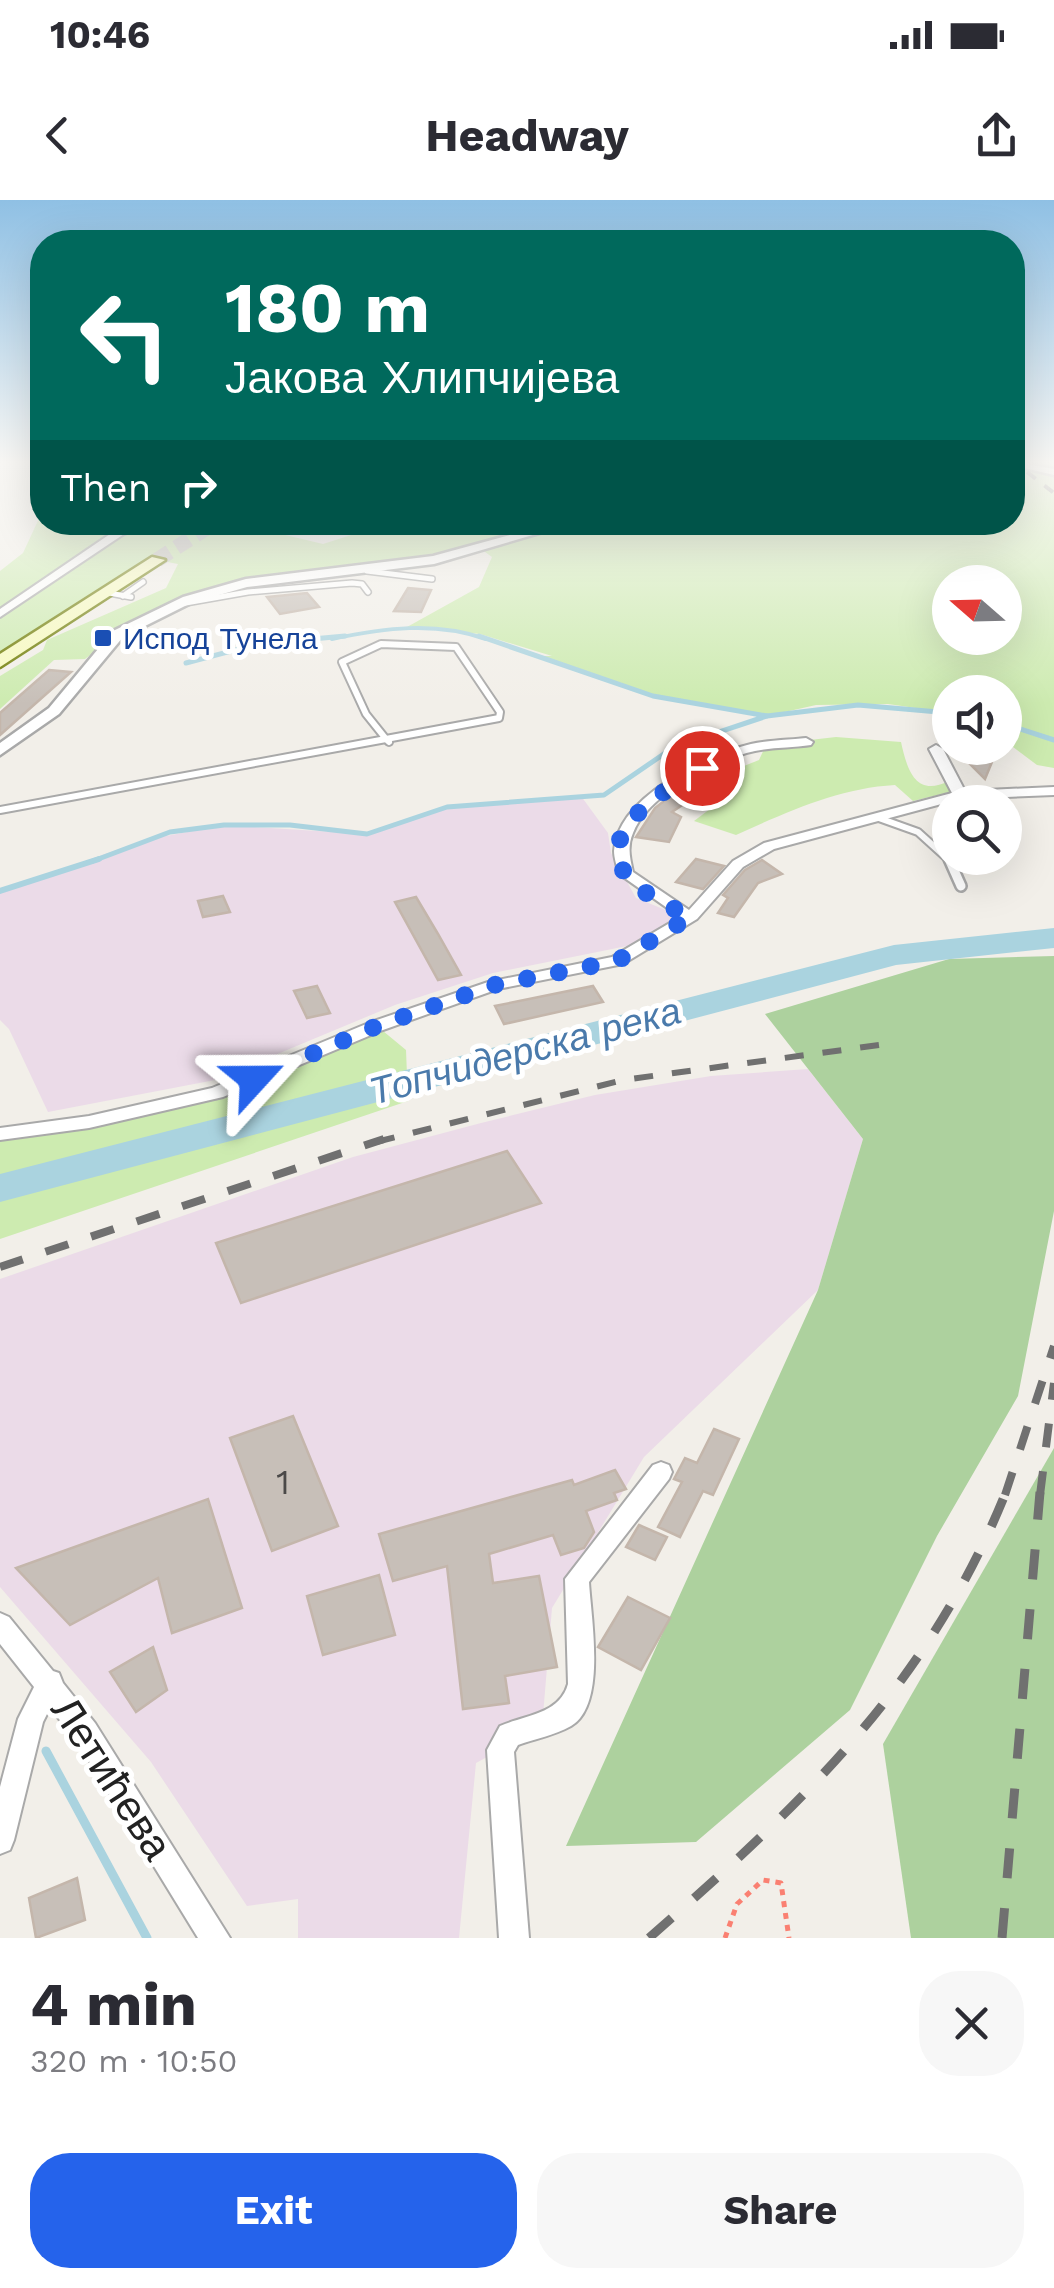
<!DOCTYPE html>
<html lang="en">
<head>
<meta charset="utf-8">
<style>
	:root { --surface:#fff; --page:#f7f7f7; --text:#2b2b33; --muted:#7c7c81; --accent:#2563eb }
	body { margin:0; font-family:"Work Sans",sans-serif; background:var(--page); color:var(--text); height:100vh; display:flex; flex-direction:column; font-size:38px; white-space:nowrap }
	* { box-sizing:border-box; margin:0 }
	p { font-size:32px; color:var(--muted) }
	.icon { flex:none; width:55px; height:55px; fill:none; stroke:currentColor; stroke-width:2; stroke-linecap:round; stroke-linejoin:round }
	.map { position:relative; height:1738px; overflow:hidden }
	.panel { display:flex; flex-direction:column; background:var(--surface); flex:1 }
	.panel>* { flex:none }
	.hud { position:absolute; left:30px; top:30px; width:995px; height:305px; border-radius:40px; box-shadow:0 10px 40px #0002; background:#00695c; color:#fff; overflow:hidden }
	.needle { width:65px; rotate:290deg }
	.buttons { position:absolute; left:932px; top:365px; display:grid; gap:20px }
	.buttons a { display:grid; place-items:center; width:90px; height:90px; border-radius:50%; background:var(--surface); box-shadow:0 10px 40px #0002; font-size:50px }
	.pin { position:absolute; display:grid; place-items:center; width:85px; height:85px; color:#fff; margin:-42px; border:5px solid #fff; border-radius:50%; box-shadow:0 2px 10px #0007 }
	.me { position:absolute; width:110px; margin:-55px; rotate:66deg; stroke-linejoin:round; filter:drop-shadow(0 0 8px #0008) }
	.turn { display:flex; align-items:center; gap:35px; height:210px; padding:0 30px; font-size:45px }
	.turn .icon { width:130px; height:130px; stroke-width:2.5 }
	.turn b { display:block; font-size:70px; line-height:85px }
	.then { display:flex; align-items:center; height:95px; padding:0 30px; background:#0003; gap:20px; font-size:38px }
	.round { display:grid; place-items:center; flex:none; width:105px; height:105px; border-radius:40px; background:var(--page) }
	.overview { display:flex; align-items:center; justify-content:space-between; height:170px; padding:0 30px }
	h1 { font-size:60px; font-weight:700; line-height:75px }
	.action { display:flex; gap:20px; margin-top:auto; padding:20px 30px }
	.action a { flex:1; height:115px; border-radius:40px; background:var(--accent); color:#fff; font-size:40px; font-weight:700; line-height:115px; text-align:center }
	.action a+a { background:var(--page); color:var(--text) }
	.status { display:flex; justify-content:space-between; align-items:center; height:70px; padding:0 50px; background:var(--surface); direction:ltr }
	.status svg { height:28px; fill:currentColor }
	header { display:flex; justify-content:space-between; align-items:center; height:130px; padding:0 30px; background:var(--surface); font-size:45px; font-weight:700 }
	.map>svg:first-child { display:block }
	.industrial { fill:#ebdbe8 }
	.grass { fill:#cdebb0; fill-rule:evenodd }
	.forest { fill:#add19e }
	.lines { fill:none; stroke-linecap:round; stroke-linejoin:round }
	.stream-far3 { stroke:#aad3df; stroke-width:4 }
	.stream-far2 { stroke:#aad3df; stroke-width:5 }
	.stream-far1 { stroke:#aad3df; stroke-width:6 }
	.stream { stroke:#aad3df; stroke-width:9 }
	.river { fill:#aad3df; fill-rule:evenodd }
	.building { fill:#c7bfb8; stroke:#c4b6ab; stroke-width:2.5 }
	.secondary-tunnel { stroke:#c8c6c1; stroke-width:15; stroke-dasharray:15 8; stroke-linecap:butt }
	.service-far2-casing { stroke:#a9a9a9; stroke-width:8 }
	.service-far1-casing { stroke:#a9a9a9; stroke-width:10 }
	.service-casing { stroke:#a9a9a9; stroke-width:14 }
	.minor-casing { stroke:#a9a9a9; stroke-width:4 }
	.tertiary-casing { stroke:#a9a9a9; stroke-width:5 }
	.secondary-casing { stroke:#707d05; stroke-width:5 }
	.path-far1 { stroke:#fa8072; stroke-width:2.5; stroke-dasharray:2.5 2.5; stroke-linecap:butt }
	.path { stroke:#fa8072; stroke-width:5; stroke-dasharray:6 6; stroke-linecap:butt }
	.service-far2 { stroke:#fff; stroke-width:5 }
	.service-far1 { stroke:#fff; stroke-width:6 }
	.service { stroke:#fff; stroke-width:9 }
	.minor { fill:#fff; fill-rule:evenodd }
	.tertiary { fill:#fff; fill-rule:evenodd }
	.secondary { fill:#f7fabf; fill-rule:evenodd }
	.rail-far3 { stroke:#707070; stroke-width:4; stroke-dasharray:11 11; stroke-linecap:butt }
	.rail-far2 { stroke:#707070; stroke-width:6; stroke-dasharray:19 19; stroke-linecap:butt }
	.rail-far1 { stroke:#707070; stroke-width:8; stroke-dasharray:24 24; stroke-linecap:butt }
	.rail { stroke:#707070; stroke-width:9; stroke-dasharray:30 30; stroke-linecap:butt }
	.route { stroke:#2563eb; stroke-width:18; stroke-dasharray:0 32.4 }
	.transit-dot { fill:#1a4fb4; stroke:#fff; stroke-width:4 }
	.labels { text-anchor:middle; dominant-baseline:central; stroke-width:10; stroke-linejoin:round; paint-order:stroke }
	.far-transit-label { font-size:30px; fill:#164399; stroke:#fff; text-anchor:start }
	.near-number-label { font-size:35px; fill:#4b4948 }
	.water-label { font-size:38px; font-style:italic; fill:#4a7aab; stroke:#fff }
	.near-street-label { font-size:42px; fill:#222; stroke:#fff }
</style>
</head>
<body>
<div class="status"><b>10:46</b><svg viewBox="0 0 49 12"><path d="M0 12V9h3v3zM5 12V6h3v6zM10 12V3h3v9zM15 12V0h3v12zM26 1h20v11H26zM47 4h2v5h-2z"/></svg></div>
<header><svg class="icon" aria-label="back" viewBox="0 0 24 24"><path d="M15 5l-7 7 7 7"/></svg>Headway<svg class="icon" aria-label="share" viewBox="0 0 24 24"><path d="M12 15V3M7 8l5-5 5 5M5 13v7h14v-7"/></svg></header>
<div class="map">
<svg width="1054" height="1738" viewBox="0 0 1054 1738">
	<rect width="100%" height="100%" fill="#f2efe9"/>
	<!-- industrial -->
	<g class="industrial">
		<polygon points="581,596 608,633 611,653 636,698 683,717 627,746 493,773 395,805 215,880 48,912 9,829 0,820 0,691 145,640 224,625 366,634 447,607"/>
		<polygon points="808,869 863,939 818,1090 644,1257 552,1408 542,1527 476,1563 459,1738 298,1738 298,1699 247,1706 151,1562 0,1387 0,1079 353,957 481,923 595,895 711,876"/>
	</g>
	<!-- grass -->
	<g class="grass">
		<path d="M1013 261 1054 262V568L1037 565 1005 541V492H950V526L945 525 943 512 888 504 816 505 767 516 653 496 538 456H552L480 434 407 427 479 387 492 357 481 349 246 383 129 426 85 459 54 460 0 509V476L43 450 47 440 166 388 178 364 157 360 0 462V371L23 353 42 312V322L235 323 323 344 392 322 512 323 525 337 569 322H1012ZM950 382H1005V438H950Z"/>
		<path d="M836 537 901 542C907 569 915 598 949 581L954 591 913 601 895 585C839 588 787 612 736 635L694 621 718 603 679 586 705 570 724 574 759 560 766 545Z"/>
		<polygon points="377,826 406,850 408,901 0,1039 0,936 217,893"/>
	</g>
	<!-- forest -->
	<g class="forest">
		<polygon points="1054,756 1054,1011 1018,1196 937,1336 850,1510 696,1642 566,1646 818,1090 863,939 765,814 949,759"/>
		<polygon points="1054,1248 1054,1738 911,1738 883,1544"/>
	</g>
	<g class="lines">
		<!-- stream-far3 -->
		<path class="stream-far3" d="M332 439C384 428 435 421 486 439"/>
		<!-- stream-far2 -->
		<g class="stream-far2">
			<polyline points="186,463 258,444 345,436"/>
			<polyline points="767,516 858,505 950,513"/>
			<polyline points="1005,524 1054,540"/>
			<polyline points="93,661 170,632 224,625 290,625 367,634 447,607 604,595 674,547 767,516 653,496 479,436"/>
		</g>
		<!-- stream-far1 -->
		<polyline class="stream-far1" points="0,691 99,659"/>
		<!-- stream -->
		<polyline class="stream" points="46,1551 147,1738"/>
		<!-- river -->
		<polygon class="river" points="1054,728 1054,748 896,765 0,1002 0,974 894,745"/>
	</g>
	<!-- building -->
	<g class="building">
		<polygon points="408,388 431,390 421,412 394,411"/>
		<polygon points="307,393 319,407 280,414 267,397"/>
		<polygon points="49,470 71,472 0,535 0,513"/>
		<polygon points="973,548 992,550 989,556 994,557 985,579 956,550 971,552"/>
		<polygon points="677,591 694,597 672,612 681,617 669,642 636,637 655,608"/>
		<polygon points="696,659 724,666 703,689 676,682"/>
		<polygon points="762,660 782,674 758,683 734,717 718,713 728,698 723,695 745,670"/>
		<polygon points="223,696 230,712 203,717 198,701"/>
		<polygon points="416,697 438,734 461,775 438,780 395,702"/>
		<polygon points="317,786 330,813 307,818 294,791"/>
		<polygon points="593,786 603,802 504,824 495,806"/>
		<polygon points="507,951 541,1003 241,1103 216,1043"/>
		<polygon points="293,1216 338,1326 272,1351 230,1238"/>
		<polygon points="714,1229 739,1239 713,1295 703,1291 680,1337 658,1327 682,1282 674,1279 685,1258 697,1263"/>
		<polygon points="615,1270 626,1289 614,1293 617,1300 586,1311 594,1332 584,1348 561,1355 553,1335 489,1354 493,1383 539,1376 557,1467 505,1476 509,1503 463,1509 447,1366 393,1381 379,1334 572,1280 574,1285"/>
		<polygon points="208,1299 242,1408 172,1433 158,1378 70,1425 16,1368"/>
		<polygon points="639,1325 667,1337 655,1360 626,1347"/>
		<polygon points="379,1375 395,1435 323,1455 307,1396"/>
		<polygon points="628,1397 670,1418 641,1470 598,1447"/>
		<polygon points="153,1447 167,1490 136,1512 110,1472"/>
		<polygon points="77,1678 85,1720 36,1738 29,1698"/>
	</g>
	<g class="lines">
		<!-- secondary-tunnel -->
		<polyline class="secondary-tunnel" points="157,360 216,322"/>
		<defs>
			<g id="service-far2">
				<polyline points="367,371 432,379"/>
				<polyline points="104,392 131,397"/>
				<polyline points="123,396 143,382"/>
				<polyline points="180,404 248,392 352,383 362,384 368,392"/>
			</g>
			<g id="service-far1">
				<polygon points="381,444 456,447 500,512 499,518 386,539 366,514 342,462"/>
				<polyline points="386,539 389,542"/>
				<polyline points="0,610 386,539"/>
				<polyline points="876,617 918,632 950,661"/>
			</g>
			<polyline id="service" points="949,659 961,686"/>
			<g id="minor">
				<polygon points="137,322 270,323 265,326 146,326 124,334 0,417 0,409 116,330"/>
				<path d="M806 538 813 542 811 545C792 548 773 547 755 551 717 559 647 595 633 633 627 647 630 658 633 672L689 710 733 661 764 643 952 593 929 549 936 545 943 549 965 591 1054 587V595L960 599 774 649 743 667 697 719 623 764 498 789 383 830 223 897 89 928 0 940V928L89 916 212 888 371 822 488 782 612 757 680 717 619 674C617 667 614 658 614 651 617 597 706 555 751 544 769 540 788 540 806 538Z"/>
				<path d="M661 1262 669 1265 672 1272 669 1279 589 1382C591 1418 607 1505 571 1526 555 1535 535 1539 518 1545L514 1552 529 1738H499L487 1550 500 1526C525 1515 560 1514 568 1484L565 1379 653 1265Z"/>
				<polygon points="0,1413 9,1417 53,1471 59,1473 63,1483 95,1523 230,1738 198,1738 77,1541 50,1508 43,1522 14,1640 10,1650 0,1654 0,1587 18,1519 34,1487 0,1444"/>
			</g>
			<g id="tertiary">
				<polygon points="1012,261 1054,269 1054,275 1012,265"/>
				<polygon points="557,322 577,322 434,364 247,387 191,403 123,437 59,514 0,555 0,543 49,508 113,431 183,397 246,379 433,356"/>
			</g>
			<polygon id="secondary" points="152,357 165,360 0,467 0,454"/>
		</defs>
		<!-- service-far2 casing -->
		<use href="#service-far2" class="service-far2-casing"/>
		<!-- service-far1 casing -->
		<use href="#service-far1" class="service-far1-casing"/>
		<!-- service casing -->
		<use href="#service" class="service-casing"/>
		<!-- minor casing -->
		<use href="#minor" class="minor-casing"/>
		<!-- tertiary casing -->
		<use href="#tertiary" class="tertiary-casing"/>
		<!-- secondary casing -->
		<use href="#secondary" class="secondary-casing"/>
		<!-- path-far1 -->
		<polyline class="path-far1" points="280,324 302,322"/>
		<!-- path -->
		<polyline class="path" points="725,1738 737,1704 763,1680 781,1683 789,1738"/>
		<!-- service-far2 -->
		<use href="#service-far2" class="service-far2"/>
		<!-- service-far1 -->
		<use href="#service-far1" class="service-far1"/>
		<!-- service -->
		<use href="#service" class="service"/>
		<!-- minor -->
		<use href="#minor" class="minor"/>
		<!-- tertiary -->
		<use href="#tertiary" class="tertiary"/>
		<!-- secondary -->
		<use href="#secondary" class="secondary"/>
		<!-- rail-far3 -->
		<polyline class="rail-far3" points="1027,272 1054,293"/>
		<!-- rail-far2 -->
		<polyline class="rail-far2" points="376,942 623,880 879,845"/>
		<!-- rail-far1 -->
		<g class="rail-far1">
			<polyline points="0,1067 384,939"/>
			<polyline points="1005,1295 1054,1146"/>
			<polyline points="1040,1295 1054,1183"/>
		</g>
		<!-- rail -->
		<g class="rail">
			<path d="M649 1738C802 1604 928 1486 1006 1292"/>
			<polyline points="1002,1738 1040,1292"/>
		</g>
	</g>
	<!-- sky -->
	<linearGradient id="sky" x2="0" y2="1"><stop stop-color="#8fc0e4"/><stop offset="0.52" stop-color="#f9f8f5"/><stop offset="1" stop-color="#f9f8f5" stop-opacity="0"/></linearGradient>
	<rect width="1054" height="504" fill="url(#sky)"/>
	<g class="lines">
		<!-- route -->
		<path class="route" d="M254 879 377 826 494 785 617 761 690 717C672 707 650 698 635 684 581 637 668 588 702 568"/>
	</g>
	<!-- markers -->
	<rect class="transit-dot" x="93" y="428" width="20" height="20" rx="5"/>
	<g class="labels">
		<!-- far-transit labels -->
		<g class="far-transit-label">
			<text x="123" y="438">Испод Тунела</text>
		</g>
		<!-- near-number labels -->
		<g class="near-number-label">
			<text x="283" y="1282">1</text>
		</g>
		<!-- water labels -->
		<g class="water-label">
			<text transform="translate(525 851) rotate(-15)">Топчидерска река</text>
		</g>
		<!-- near-street labels -->
		<g class="near-street-label">
			<text transform="translate(112 1578) rotate(57)">Летићева</text>
		</g>
	</g>
</svg>
<div class="buttons">
<a><svg class="needle" viewBox="-14 -14 28 28"><path d="M0-13l5 13h-10z" fill="#e53935"/><path d="M0 13l5-13h-10z" fill="#7c7c81"/></svg></a>
<a><svg class="icon" aria-label="sound" viewBox="0 0 24 24"><path d="M4 9h4l5-4v14l-5-4H4zM17 9q2 3 0 6"/></svg></a>
<a><svg class="icon" aria-label="search" viewBox="0 0 24 24"><circle cx="10" cy="10" r="6"/><path d="M15 15l6 6"/></svg></a>
</div>
<div class="pin" style="left:702px;top:568px;background:#d93025"><svg class="icon" aria-label="arrive" viewBox="0 0 24 24"><path d="M6 21V4h12l-3 4 3 4H6"/></svg></div>
<svg class="me" style="left:254px;top:879px" viewBox="-20 -20 40 40"><path d="M0-17L14 15 0 8-14 15z" fill="#2563eb" stroke="#fff" stroke-width="4"/></svg>
<div class="hud">
<div class="turn"><svg class="icon" aria-label="left" viewBox="0 0 24 24"><path d="M17 20v-9H6M10 6l-5 5 5 5"/></svg><div><b>180 m</b>Јакова Хлипчијева</div></div>
<div class="then">Then<svg class="icon" aria-label="right" viewBox="0 0 24 24"><path d="M7 20v-9h11M14 6l5 5-5 5"/></svg></div>
</div>
</div>
<section class="panel">
<div class="overview"><div><h1>4 min</h1><p>320 m · 10:50</p></div><a class="round"><svg class="icon" aria-label="close" viewBox="0 0 24 24"><path d="M6 6l12 12M18 6L6 18"/></svg></a></div>
<div class="action"><a>Exit</a><a>Share</a></div>
</section>
</body>
</html>
